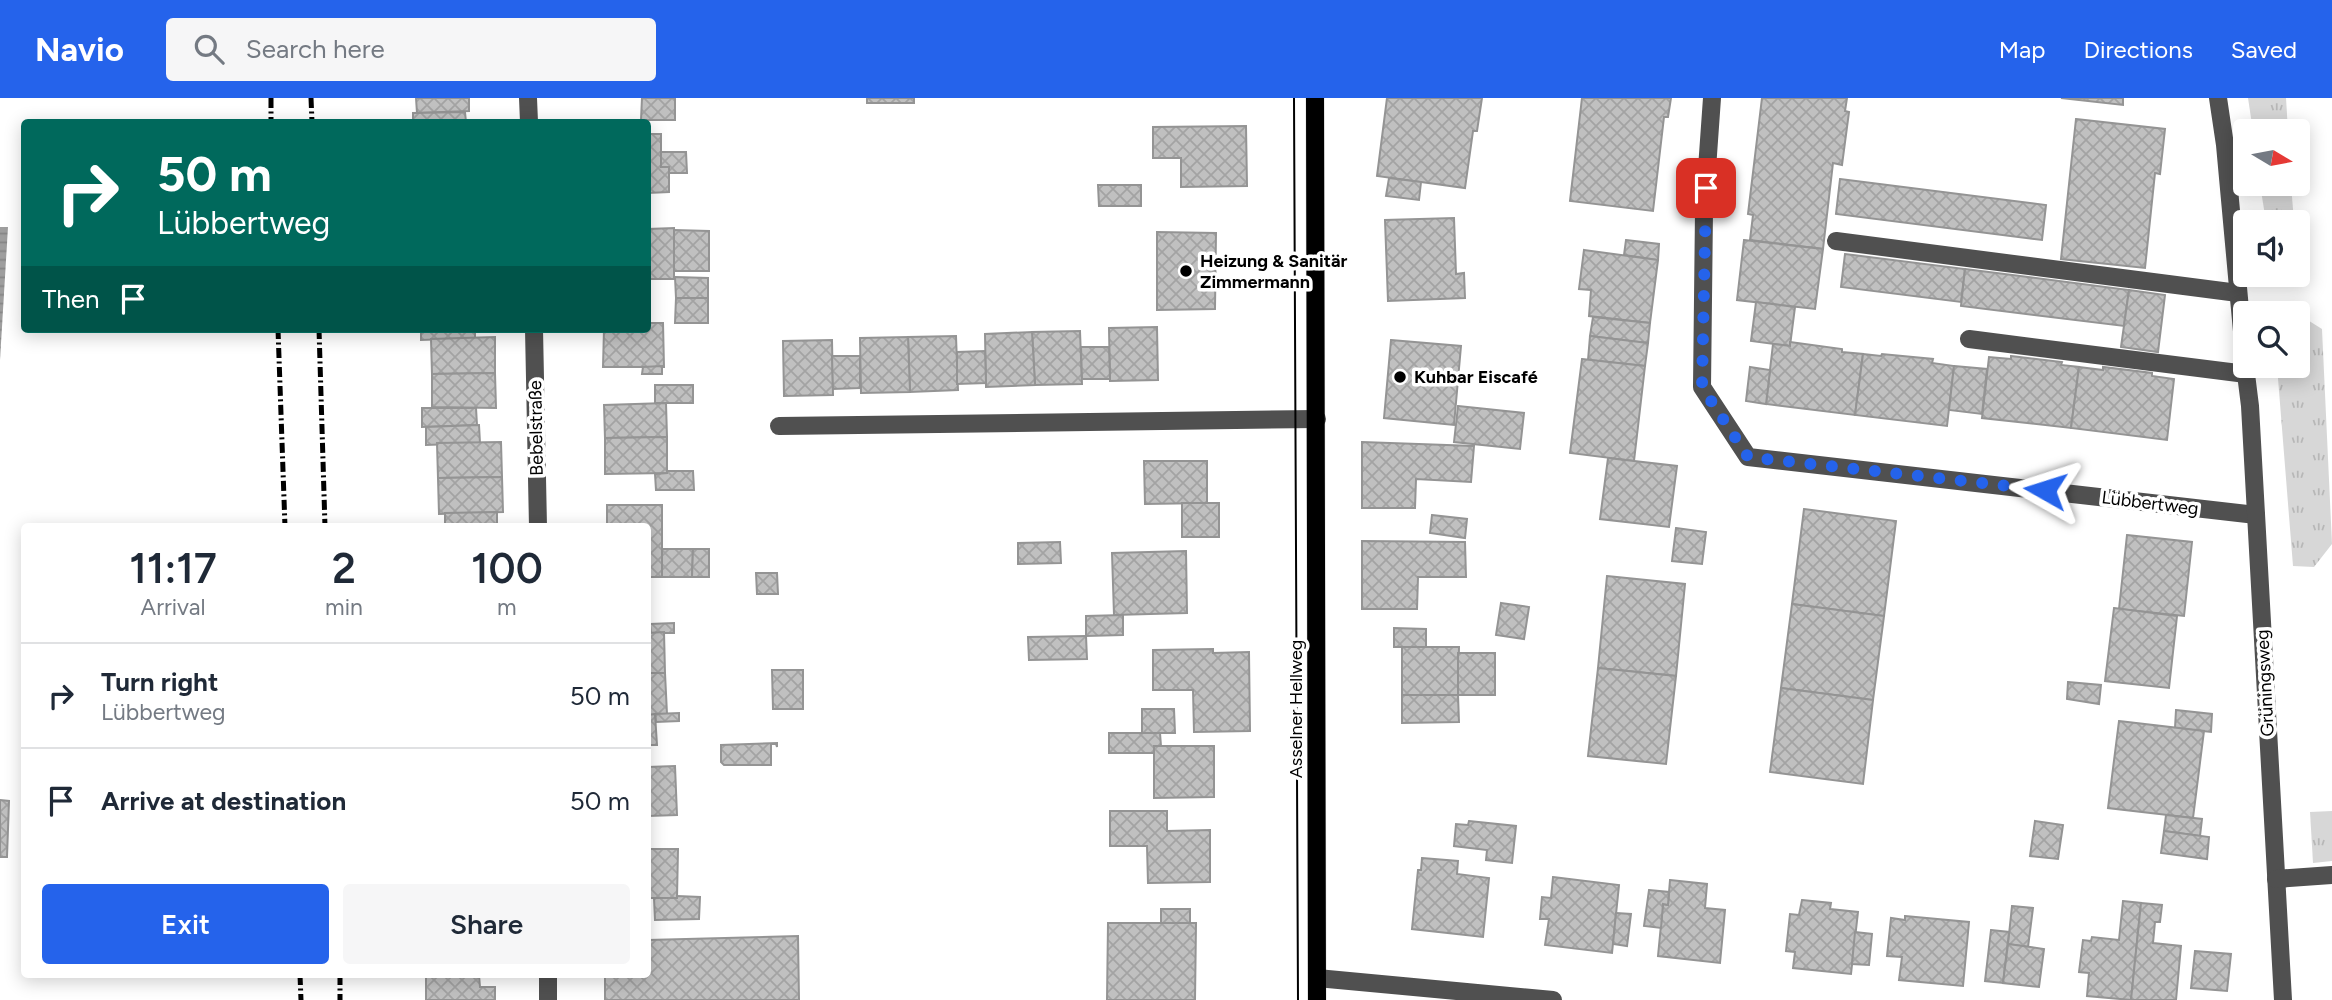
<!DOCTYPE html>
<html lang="en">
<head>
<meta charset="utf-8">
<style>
	:root { --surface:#fff; --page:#f6f6f7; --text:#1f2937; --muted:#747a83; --line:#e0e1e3; --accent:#2563eb }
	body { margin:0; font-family:Figtree,sans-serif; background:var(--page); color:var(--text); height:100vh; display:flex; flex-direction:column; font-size:26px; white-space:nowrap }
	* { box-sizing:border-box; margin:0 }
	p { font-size:23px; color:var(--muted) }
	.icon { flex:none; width:38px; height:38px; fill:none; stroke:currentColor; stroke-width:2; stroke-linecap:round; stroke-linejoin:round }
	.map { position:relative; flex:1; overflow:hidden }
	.details { position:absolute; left:21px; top:425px; width:630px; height:455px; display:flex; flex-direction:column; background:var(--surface); border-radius:7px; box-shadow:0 4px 18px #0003 }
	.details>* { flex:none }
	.hud { position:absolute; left:21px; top:21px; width:630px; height:214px; border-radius:7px; box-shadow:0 4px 18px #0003; background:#00695c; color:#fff; overflow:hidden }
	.needle { width:46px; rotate:100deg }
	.tools { position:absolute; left:2233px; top:21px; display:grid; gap:14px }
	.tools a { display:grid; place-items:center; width:77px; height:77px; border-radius:7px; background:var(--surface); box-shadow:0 4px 18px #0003; font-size:35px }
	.pin { position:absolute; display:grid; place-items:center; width:60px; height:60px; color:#fff; margin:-30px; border-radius:14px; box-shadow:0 4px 10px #0006 }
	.me { position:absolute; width:77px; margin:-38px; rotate:276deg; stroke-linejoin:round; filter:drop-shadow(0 0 5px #0008) }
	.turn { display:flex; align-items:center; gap:24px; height:147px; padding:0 21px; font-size:32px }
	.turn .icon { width:91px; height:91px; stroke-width:2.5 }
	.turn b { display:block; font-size:49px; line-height:60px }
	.then { display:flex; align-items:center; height:66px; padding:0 21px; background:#0003; gap:14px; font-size:26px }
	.eta { display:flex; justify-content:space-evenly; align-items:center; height:119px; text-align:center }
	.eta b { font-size:42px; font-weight:600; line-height:49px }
	.action { display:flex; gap:14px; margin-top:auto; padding:14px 21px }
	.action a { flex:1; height:80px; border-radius:7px; background:var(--accent); color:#fff; font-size:28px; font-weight:600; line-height:80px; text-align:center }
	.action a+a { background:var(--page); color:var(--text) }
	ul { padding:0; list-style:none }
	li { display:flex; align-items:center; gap:21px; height:105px; padding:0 21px; border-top:2px solid var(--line) }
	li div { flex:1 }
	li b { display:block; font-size:26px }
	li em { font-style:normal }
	header { display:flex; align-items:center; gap:42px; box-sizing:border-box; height:98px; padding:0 35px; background:var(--accent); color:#fff }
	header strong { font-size:33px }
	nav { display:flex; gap:38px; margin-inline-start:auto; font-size:24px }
	.search { width:490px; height:63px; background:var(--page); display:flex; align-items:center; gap:18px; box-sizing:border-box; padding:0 24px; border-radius:7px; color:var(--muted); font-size:26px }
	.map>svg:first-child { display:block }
	.grass { fill:url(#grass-tufts) }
	.water { fill:url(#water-rules) }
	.building { fill:url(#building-cross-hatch); stroke:#949494; stroke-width:2 }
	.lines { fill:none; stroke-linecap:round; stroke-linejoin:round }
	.major-casing { stroke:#dbdbdb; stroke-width:19 }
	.minor { stroke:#505050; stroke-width:18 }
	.major { stroke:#000; stroke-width:18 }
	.tram { stroke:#000; stroke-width:2 }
	.rail { stroke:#000; stroke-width:5; stroke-dasharray:10 3.5 2 3.5; stroke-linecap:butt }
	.route { stroke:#2563eb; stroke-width:12; stroke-dasharray:0 21.6 }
	.poi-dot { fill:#000; stroke:#fff; stroke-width:2.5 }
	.labels { text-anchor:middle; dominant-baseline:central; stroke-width:7; stroke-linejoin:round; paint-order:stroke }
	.poi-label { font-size:18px; font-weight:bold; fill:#000; stroke:#fff; text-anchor:start }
	.street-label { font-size:18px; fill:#000; stroke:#fff }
</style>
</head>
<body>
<header>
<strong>Navio</strong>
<div class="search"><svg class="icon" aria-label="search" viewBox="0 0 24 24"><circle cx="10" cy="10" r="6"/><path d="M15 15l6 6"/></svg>Search here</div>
<nav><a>Map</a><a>Directions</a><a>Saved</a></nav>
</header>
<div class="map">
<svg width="2332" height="902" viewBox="0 0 2332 902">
	<defs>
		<pattern id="grass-tufts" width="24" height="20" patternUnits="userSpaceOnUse" patternTransform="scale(1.75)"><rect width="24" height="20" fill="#d7d7d7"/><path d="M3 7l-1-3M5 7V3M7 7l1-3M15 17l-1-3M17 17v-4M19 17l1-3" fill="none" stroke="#b7b7b7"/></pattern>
		<pattern id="water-rules" width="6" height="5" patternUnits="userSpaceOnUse" patternTransform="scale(1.75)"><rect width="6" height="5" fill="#9e9e9e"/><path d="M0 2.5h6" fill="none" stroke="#868686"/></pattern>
		<pattern id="building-cross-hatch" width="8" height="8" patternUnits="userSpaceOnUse" patternTransform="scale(1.75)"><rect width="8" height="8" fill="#c0c0c0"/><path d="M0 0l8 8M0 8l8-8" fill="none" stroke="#a3a3a3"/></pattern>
	</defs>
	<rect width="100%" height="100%" fill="#fff"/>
	<!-- grass -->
	<g class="grass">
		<polygon points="2248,0 2286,0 2288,33 2253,33"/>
		<polygon points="2260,86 2291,86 2294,124 2266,124"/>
		<polygon points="2293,210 2304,211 2306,221 2322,231 2332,446 2314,469 2293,468 2277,268 2298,268 2298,215 2282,215"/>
		<polygon points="2332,713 2332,763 2313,765 2310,714"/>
	</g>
	<!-- water -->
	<polygon class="water" points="0,129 8,129 0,262"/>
	<!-- building -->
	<g class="building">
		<polygon points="416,0 469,0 469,13 417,15"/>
		<polygon points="642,0 675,0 675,22 641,22"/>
		<rect x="867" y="0" width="47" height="5"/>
		<polygon points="1387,0 1482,0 1477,33 1473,33 1465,90 1377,78"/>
		<polygon points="1582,0 1671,0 1668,19 1664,19 1653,113 1570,103"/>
		<polygon points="1762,0 1847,0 1845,13 1849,14 1842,67 1833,65 1823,151 1750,142 1753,117 1748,116"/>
		<polygon points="2061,0 2123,0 2123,7"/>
		<polygon points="465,14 466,24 413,24 413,15"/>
		<polygon points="2076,21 2165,31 2160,76 2155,75 2145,170 2061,161"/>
		<polygon points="1246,28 1247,88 1181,89 1181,60 1153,60 1153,29"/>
		<polygon points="648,36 661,36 661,69 669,69 669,94 648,95"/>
		<polygon points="661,54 686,54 687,75 669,75 669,69 661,69"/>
		<polygon points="1389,80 1421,84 1419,102 1386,98"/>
		<polygon points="1840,81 2046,107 2042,142 1836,116"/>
		<polygon points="1098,87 1141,87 1141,108 1099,108"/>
		<polygon points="1454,120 1456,176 1464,175 1465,200 1388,203 1385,122"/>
		<polygon points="674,130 674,181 648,181 648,131"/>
		<polygon points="674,132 709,133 709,173 674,173"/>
		<polygon points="1157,134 1216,135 1215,211 1157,212"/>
		<polygon points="1626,142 1659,146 1658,162 1624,157"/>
		<polygon points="1744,142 1823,151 1815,211 1737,202"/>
		<polygon points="1584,152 1658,162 1650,225 1589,218 1591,192 1579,191"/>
		<polygon points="1845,156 1965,171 1961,204 1841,189"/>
		<polygon points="1965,171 2129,192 2124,228 1961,208"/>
		<polygon points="675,179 708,180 708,200 676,200"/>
		<polygon points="2129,192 2165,197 2158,254 2121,249"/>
		<polygon points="676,200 708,200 708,225 675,225"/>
		<polygon points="1756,204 1795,209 1790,248 1751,243"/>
		<polygon points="1593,219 1650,225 1648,245 1590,238"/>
		<polygon points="648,225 663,225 664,269 603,269 604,231 648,231"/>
		<polygon points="1157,229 1158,282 1110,283 1109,230"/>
		<polygon points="421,231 475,231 475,240 421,242"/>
		<polygon points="1080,233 1082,286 1035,287 1032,234"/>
		<polygon points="1032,234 1035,287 986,289 985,236"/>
		<polygon points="956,238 958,292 910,294 908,239"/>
		<polygon points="1590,238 1648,245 1645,268 1588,262"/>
		<polygon points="495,239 495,275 432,276 431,241"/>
		<polygon points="908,239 910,294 861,295 860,240"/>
		<polygon points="832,242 833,297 784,298 783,243"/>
		<polygon points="1391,242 1461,248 1454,327 1384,320"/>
		<polygon points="1790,244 1842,251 1842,254 1863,256 1855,317 1766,306 1773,246 1790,248"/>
		<polygon points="1081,249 1109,249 1110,281 1082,281"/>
		<polygon points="985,253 986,285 957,286 957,254"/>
		<polygon points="1863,256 1881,258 1882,256 1933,261 1932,265 1954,268 1947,328 1855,317"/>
		<polygon points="832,258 860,258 860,290 833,291"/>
		<polygon points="2011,258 2062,264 2061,267 2079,269 2071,330 1982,320 1989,259 2011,261"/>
		<polygon points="1582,261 1645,268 1634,363 1570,355"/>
		<polygon points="662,268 662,276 642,276 643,269"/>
		<polygon points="1954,268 1987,271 1982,316 1949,312"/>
		<polygon points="1750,269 1770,272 1766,306 1746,303"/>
		<polygon points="2079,269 2103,272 2103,269 2152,275 2152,278 2174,281 2167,342 2071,330"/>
		<polygon points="495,275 496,310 432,309 432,276"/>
		<rect x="655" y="287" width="38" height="18"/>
		<polygon points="666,305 667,339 605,340 604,307"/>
		<polygon points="1458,308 1524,315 1520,351 1454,344"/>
		<polygon points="422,310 476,310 477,327 422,329"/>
		<polygon points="479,327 480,345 426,347 426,329"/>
		<polygon points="667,339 667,375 605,376 605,340"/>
		<polygon points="501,344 502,379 438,380 437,345"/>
		<polygon points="1362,344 1474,348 1471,384 1416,381 1415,410 1362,410"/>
		<polygon points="1608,360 1677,368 1669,429 1600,421"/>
		<polygon points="1144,363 1207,363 1207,405 1145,406"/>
		<polygon points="667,373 693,373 694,392 656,392 655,376 667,375"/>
		<polygon points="502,379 503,414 439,416 438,380"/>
		<rect x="1182" y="405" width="37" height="34"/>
		<polygon points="607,407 662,407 662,479 648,479 648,429 607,429"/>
		<polygon points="1804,411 1896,423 1884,518 1792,506"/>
		<polygon points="497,414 497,429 445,429 445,415"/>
		<polygon points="1432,417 1467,421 1465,440 1430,435"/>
		<polygon points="1676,430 1706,434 1702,466 1672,463"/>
		<polygon points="2127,437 2192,444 2184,518 2119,511"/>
		<polygon points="1362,443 1465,444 1466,479 1418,479 1417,511 1362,511"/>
		<polygon points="1060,444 1061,465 1018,466 1018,445"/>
		<polygon points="662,451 693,451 692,479 662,479"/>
		<polygon points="693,451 709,451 709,479 692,479"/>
		<polygon points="1186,453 1187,515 1114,517 1112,455"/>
		<polygon points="756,475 777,475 778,496 757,496"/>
		<polygon points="1607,478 1685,486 1676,578 1598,570"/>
		<polygon points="1501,505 1529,509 1524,541 1496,537"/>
		<polygon points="1792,506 1884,518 1873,602 1781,590"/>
		<polygon points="2114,510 2177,518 2169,590 2105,583"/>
		<polygon points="1123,517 1123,537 1086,538 1086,518"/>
		<polygon points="674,525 674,535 651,535 650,526"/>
		<polygon points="1394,530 1426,531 1426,549 1394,549"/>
		<polygon points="664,534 665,575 648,575 648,535"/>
		<polygon points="1086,538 1087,561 1029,562 1028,539"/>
		<polygon points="1402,549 1459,549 1458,597 1402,597"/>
		<polygon points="1213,551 1213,555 1249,554 1250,633 1194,634 1193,592 1153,592 1153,552"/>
		<rect x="1458" y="555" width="37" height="42"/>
		<polygon points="1598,570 1676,578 1666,666 1588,658"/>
		<polygon points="772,572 803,572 803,611 773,611"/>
		<polygon points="648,575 665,575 667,616 648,617"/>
		<polygon points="2068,584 2101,587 2099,606 2067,601"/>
		<polygon points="1781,590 1873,602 1863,686 1770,674"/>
		<polygon points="1402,597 1458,597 1459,624 1402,625"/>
		<polygon points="1142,611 1174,611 1175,635 1142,635"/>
		<polygon points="2176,612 2212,616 2211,634 2175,630"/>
		<polygon points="679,615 679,623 656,624 655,616"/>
		<polygon points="655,616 657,647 648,647 648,617"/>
		<polygon points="2119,623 2204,633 2193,720 2108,710"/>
		<polygon points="1109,635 1160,635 1161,648 1154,648 1154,655 1109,655"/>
		<polygon points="777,645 777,649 776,646 771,646 771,667 724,667 721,664 721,647"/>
		<polygon points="1154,648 1214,648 1214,699 1154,700"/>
		<polygon points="675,668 677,717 648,718 648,669"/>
		<polygon points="0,702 9,703 7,759 0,759"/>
		<polygon points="1110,713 1167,713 1167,733 1210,732 1210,784 1148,785 1147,748 1110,748"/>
		<polygon points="2166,717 2202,721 2200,738 2164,733"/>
		<polygon points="1469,723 1516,728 1512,765 1486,762 1487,752 1454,748 1456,726 1468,727"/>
		<polygon points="2035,723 2063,727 2058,761 2030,758"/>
		<polygon points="2164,733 2209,739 2207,761 2161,755"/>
		<polygon points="648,751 678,751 677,800 648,800"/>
		<polygon points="1422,760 1458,763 1457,776 1489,780 1483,839 1412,831 1418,772 1421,772"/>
		<polygon points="1553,779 1619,787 1612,855 1545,847 1549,821 1540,821 1542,799 1551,800"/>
		<polygon points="1670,782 1707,786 1705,810 1725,812 1720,865 1658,858 1663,806 1668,807"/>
		<polygon points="1649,792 1669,794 1668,807 1663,806 1661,830 1644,828"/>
		<polygon points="677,798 700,799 699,821 655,822 654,800 677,800"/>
		<polygon points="1802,802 1831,805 1830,811 1858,814 1851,876 1793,870 1795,854 1786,853 1790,816 1799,817"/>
		<polygon points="2123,803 2141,805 2131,902 2087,898 2089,875 2079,874 2083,842 2091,843 2092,839 2119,842"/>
		<polygon points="2141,805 2162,807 2160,824 2155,824 2153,845 2181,848 2176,902 2131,902"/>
		<polygon points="2012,808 2033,810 2028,849 2008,846"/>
		<rect x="1161" y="811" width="29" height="14"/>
		<polygon points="1616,815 1631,816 1627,848 1613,846"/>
		<polygon points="1905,818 1969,824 1963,888 1899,882 1902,859 1887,858 1891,820 1905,822"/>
		<polygon points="1108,825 1196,825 1195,902 1107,902"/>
		<polygon points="1991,832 2009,834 2003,885 1985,883"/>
		<polygon points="1855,834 1872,836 1869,867 1852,866"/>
		<polygon points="798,838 799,902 605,902 605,877 648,877 648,842"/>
		<polygon points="2008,846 2044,851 2039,889 2003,885"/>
		<polygon points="2195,853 2231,856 2227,893 2191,890"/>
		<polygon points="426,877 479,877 480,889 495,889 495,902 426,902"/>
	</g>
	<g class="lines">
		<defs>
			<polyline id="major" points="1315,0 1317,902"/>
		</defs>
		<!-- major casing -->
		<use href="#major" class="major-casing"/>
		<!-- minor -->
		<g class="minor">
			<polyline points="528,0 529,24"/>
			<polyline points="1712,0 1704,113 1702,289 1748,359 2256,417"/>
			<polyline points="2218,0 2225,47 2245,266"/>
			<polyline points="1836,143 2238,195"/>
			<polyline points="534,231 538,429"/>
			<polyline points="1969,241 2246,276"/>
			<polyline points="2245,268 2250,308 2283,902"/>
			<polyline points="779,328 1317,321"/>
			<polyline points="2276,781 2332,777"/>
			<polyline points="548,877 548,902"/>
			<polyline points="1317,880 1553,902"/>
		</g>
		<!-- major -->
		<use href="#major" class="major"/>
		<!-- tram -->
		<polyline class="tram" points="1294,0 1298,902"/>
		<!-- rail -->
		<g class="rail">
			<polyline points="271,0 271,24"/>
			<polyline points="311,0 312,24"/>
			<polyline points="278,231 285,429"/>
			<polyline points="319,231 325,429"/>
			<polyline points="300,877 301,902"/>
			<polyline points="340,877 340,902"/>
		</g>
	</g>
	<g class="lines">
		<!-- route -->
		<polyline class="route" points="1706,90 1702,289 1748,359 2045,392"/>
	</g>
	<!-- markers -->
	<g class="poi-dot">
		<circle cx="1186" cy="173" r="7"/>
		<circle cx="1400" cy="279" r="7"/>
	</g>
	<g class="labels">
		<!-- poi labels -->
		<g class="poi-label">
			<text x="1200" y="163">Heizung &amp; Sanitär<tspan x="1200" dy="21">Zimmermann</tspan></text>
			<text x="1414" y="279">Kuhbar Eiscafé</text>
		</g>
		<!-- street labels -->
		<g class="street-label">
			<text transform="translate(536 330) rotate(-91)">Bebelstraße</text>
			<text transform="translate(2150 405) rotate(7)">Lübbertweg</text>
			<text transform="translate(2265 585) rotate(-93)">Grüningsweg</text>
			<text transform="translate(1296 611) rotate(-90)">Asselner Hellweg</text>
		</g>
	</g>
</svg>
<div class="tools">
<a><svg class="needle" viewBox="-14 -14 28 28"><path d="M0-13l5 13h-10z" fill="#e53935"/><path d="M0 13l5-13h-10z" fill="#747a83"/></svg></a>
<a><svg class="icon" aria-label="sound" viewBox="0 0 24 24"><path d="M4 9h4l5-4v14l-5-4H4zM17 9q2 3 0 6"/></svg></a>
<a><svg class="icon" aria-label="search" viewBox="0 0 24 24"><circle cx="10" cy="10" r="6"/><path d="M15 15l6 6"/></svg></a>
</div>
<div class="pin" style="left:1706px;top:90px;background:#d93025"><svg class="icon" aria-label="arrive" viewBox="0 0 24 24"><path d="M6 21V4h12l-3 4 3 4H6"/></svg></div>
<svg class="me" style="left:2045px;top:392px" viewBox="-20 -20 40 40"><path d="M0-17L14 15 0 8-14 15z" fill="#2563eb" stroke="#fff" stroke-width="4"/></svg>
<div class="hud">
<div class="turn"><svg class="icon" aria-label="right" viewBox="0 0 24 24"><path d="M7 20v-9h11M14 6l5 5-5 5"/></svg><div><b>50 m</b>Lübbertweg</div></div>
<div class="then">Then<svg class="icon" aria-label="arrive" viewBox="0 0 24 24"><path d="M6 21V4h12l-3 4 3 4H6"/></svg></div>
</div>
<section class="details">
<div class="eta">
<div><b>11:17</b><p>Arrival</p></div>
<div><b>2</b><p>min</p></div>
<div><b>100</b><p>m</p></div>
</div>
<ul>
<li><svg class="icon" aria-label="right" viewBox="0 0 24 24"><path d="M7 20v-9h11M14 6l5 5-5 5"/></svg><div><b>Turn right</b><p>Lübbertweg</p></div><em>50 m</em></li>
<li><svg class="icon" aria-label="arrive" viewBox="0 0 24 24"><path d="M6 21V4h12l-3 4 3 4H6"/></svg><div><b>Arrive at destination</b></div><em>50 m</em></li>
</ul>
<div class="action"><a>Exit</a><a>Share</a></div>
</section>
</div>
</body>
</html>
